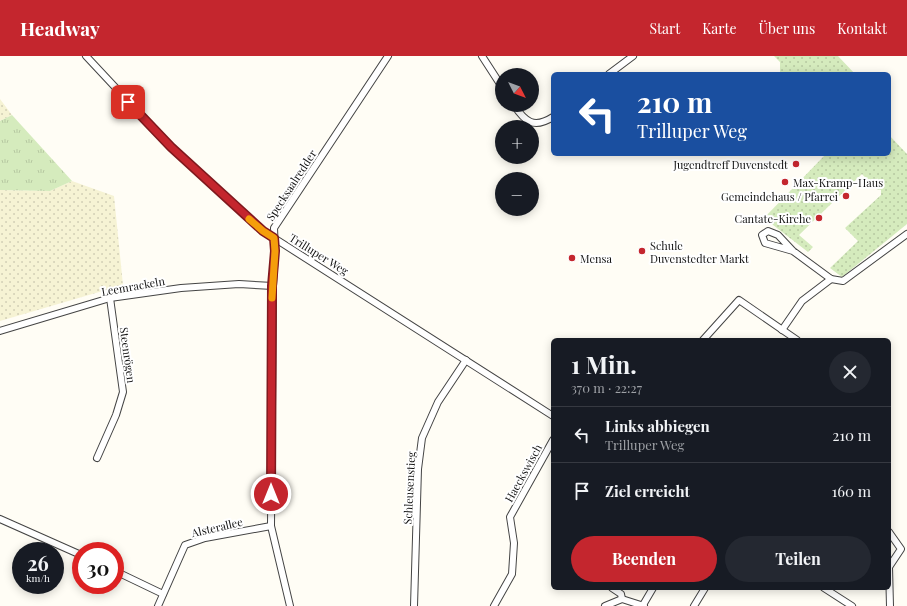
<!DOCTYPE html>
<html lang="de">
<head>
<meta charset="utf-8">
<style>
	:root { --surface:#171b24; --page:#242831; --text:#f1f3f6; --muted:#9ea1a6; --line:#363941; --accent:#c4262e }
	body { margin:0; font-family:"Playfair Display",serif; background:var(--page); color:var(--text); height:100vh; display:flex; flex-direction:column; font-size:15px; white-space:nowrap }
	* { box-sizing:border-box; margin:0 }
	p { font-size:13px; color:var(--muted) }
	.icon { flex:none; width:22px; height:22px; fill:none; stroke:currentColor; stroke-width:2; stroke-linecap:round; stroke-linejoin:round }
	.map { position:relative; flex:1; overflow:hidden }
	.details { position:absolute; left:551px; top:282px; width:340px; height:252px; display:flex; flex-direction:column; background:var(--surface); border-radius:6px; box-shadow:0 2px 10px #0003 }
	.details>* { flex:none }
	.hud { position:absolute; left:551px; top:16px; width:340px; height:84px; border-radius:6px; box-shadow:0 2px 10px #0003; background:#1a4fa0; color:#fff; overflow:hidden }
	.needle { width:26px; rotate:132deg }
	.fabs { position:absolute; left:495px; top:12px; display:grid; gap:8px }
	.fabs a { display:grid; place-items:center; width:44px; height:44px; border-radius:50%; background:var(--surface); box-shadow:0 2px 10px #0003; font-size:20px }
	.speed { position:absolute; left:12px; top:486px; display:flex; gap:8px; font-size:20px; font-weight:700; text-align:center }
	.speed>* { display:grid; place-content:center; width:52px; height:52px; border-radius:50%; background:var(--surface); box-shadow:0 2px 10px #0003; line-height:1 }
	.speed small { font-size:10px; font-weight:400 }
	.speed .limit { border:6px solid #d22; background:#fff; color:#111 }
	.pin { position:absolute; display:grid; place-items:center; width:34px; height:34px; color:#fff; margin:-17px; border-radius:8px; box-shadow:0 2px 6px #0006 }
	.me { position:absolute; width:44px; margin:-22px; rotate:0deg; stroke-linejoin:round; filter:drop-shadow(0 0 3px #0008) }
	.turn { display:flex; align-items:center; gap:14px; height:84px; padding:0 20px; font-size:18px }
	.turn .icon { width:52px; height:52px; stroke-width:2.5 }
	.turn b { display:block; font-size:28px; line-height:34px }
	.round { display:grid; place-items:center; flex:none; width:42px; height:42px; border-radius:21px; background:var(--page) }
	.summary { display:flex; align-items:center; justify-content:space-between; height:68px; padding:0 20px }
	h1 { font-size:24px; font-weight:700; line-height:30px }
	.cta { display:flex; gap:8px; margin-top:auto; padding:8px 20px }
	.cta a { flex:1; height:46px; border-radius:24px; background:var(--accent); color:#fff; font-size:16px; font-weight:700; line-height:46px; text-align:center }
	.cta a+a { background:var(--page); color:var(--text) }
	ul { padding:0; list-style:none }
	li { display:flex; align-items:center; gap:12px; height:56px; padding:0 20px; border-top:1px solid var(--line) }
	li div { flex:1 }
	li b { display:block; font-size:15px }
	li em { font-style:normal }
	header { display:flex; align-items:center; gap:24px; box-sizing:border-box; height:56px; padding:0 20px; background:var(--accent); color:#fff }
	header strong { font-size:19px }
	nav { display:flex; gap:22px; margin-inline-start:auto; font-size:14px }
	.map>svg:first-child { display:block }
	.farmland { fill:url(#farmland-dots) }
	.grass { fill:url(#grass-tufts) }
	.park { fill:url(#park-dots) }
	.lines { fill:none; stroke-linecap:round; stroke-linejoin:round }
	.street-casing { stroke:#444; stroke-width:8 }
	.street { stroke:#fff; stroke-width:6 }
	.route-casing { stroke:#7f191e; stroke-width:10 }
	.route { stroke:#c4262e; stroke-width:7 }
	.slow { stroke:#f59e0b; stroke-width:7 }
	.poi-dot { fill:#c4262e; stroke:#fff; stroke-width:1.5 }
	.labels { text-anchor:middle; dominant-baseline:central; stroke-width:4; stroke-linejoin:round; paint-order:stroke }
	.poi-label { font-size:11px; fill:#111; stroke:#fff; text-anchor:end }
	.street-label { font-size:11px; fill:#111; stroke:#fff }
</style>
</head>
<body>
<header>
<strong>Headway</strong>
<nav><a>Start</a><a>Karte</a><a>Über uns</a><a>Kontakt</a></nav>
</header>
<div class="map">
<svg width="907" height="550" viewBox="0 0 907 550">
	<defs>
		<pattern id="farmland-dots" width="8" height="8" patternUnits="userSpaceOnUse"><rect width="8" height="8" fill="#f6f3d4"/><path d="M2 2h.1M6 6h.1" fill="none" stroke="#d2cfb5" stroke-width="1.8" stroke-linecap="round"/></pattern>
		<pattern id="grass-tufts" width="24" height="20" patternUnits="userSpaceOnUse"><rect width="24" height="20" fill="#d5ebbd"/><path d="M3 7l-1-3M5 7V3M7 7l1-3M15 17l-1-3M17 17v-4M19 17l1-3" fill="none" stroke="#b6c8a1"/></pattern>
		<pattern id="park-dots" width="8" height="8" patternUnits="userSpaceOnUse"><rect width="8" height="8" fill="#d5ebbd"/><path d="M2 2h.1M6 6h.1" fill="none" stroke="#b6c8a1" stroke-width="1.8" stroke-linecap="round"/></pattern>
	</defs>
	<rect width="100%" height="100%" fill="#fffdf5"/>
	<!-- farmland -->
	<g class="farmland">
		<polygon points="0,43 12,59 0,65"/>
		<polygon points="72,125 114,140 123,229 0,265 0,134 50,135"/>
	</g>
	<!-- grass -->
	<polygon class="grass" points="12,59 72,125 50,135 0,134 0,65"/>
	<!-- park -->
	<g class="park">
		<polygon points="774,0 838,0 855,18 780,18 780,6"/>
		<polygon points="889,79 907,98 907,168 842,221 830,212 858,185 845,172 881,139 881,134 876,133 862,118 799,179 813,191 808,196 764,162 826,98 889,98"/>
	</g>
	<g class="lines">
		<defs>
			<g id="street">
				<polyline points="86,0 171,91 263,175 553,360"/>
				<polyline points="482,0 502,31"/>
				<polyline points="609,18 633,0"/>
				<path d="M514 49C525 66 534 73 553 61"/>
				<polyline points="793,195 765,187 762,179 768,175 778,179 793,195 831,223 843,225 907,178"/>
				<polyline points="782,274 802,245 831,223"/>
				<polyline points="0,275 110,242 181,232 239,228 273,230"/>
				<polyline points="703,284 739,244 797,284"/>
				<polyline points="97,402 116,359 123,336 110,242"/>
				<polyline points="0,463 81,499"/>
				<polyline points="889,476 901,493 889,511 890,550"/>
				<polyline points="115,515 163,538"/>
				<polyline points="612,532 621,538 622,543"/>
				<polyline points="824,532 852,550"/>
				<polyline points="643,549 653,532"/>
				<polyline points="158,550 185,489 205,482 271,470"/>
				<polyline points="290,550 271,470 273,230 275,195 274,172 388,0"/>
				<polyline points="414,550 418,413 422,382 438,346 466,304"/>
				<polyline points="494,550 512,518 514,487 510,461 553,384"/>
				<polyline points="605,550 622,543 644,550"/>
				<polyline points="694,550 705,532"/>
			</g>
		</defs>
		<!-- street casing -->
		<use href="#street" class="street-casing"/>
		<!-- street -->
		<use href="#street" class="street"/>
	</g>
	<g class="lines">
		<defs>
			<polyline id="route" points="128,46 171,91 263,175 274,182 275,195 272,230 271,438"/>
		</defs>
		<!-- route casing -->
		<use href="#route" class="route-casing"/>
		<!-- route -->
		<use href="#route" class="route"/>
		<!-- slow -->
		<polyline class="slow" points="249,163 263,175 274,182 275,195 272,242"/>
	</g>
	<!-- markers -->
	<g class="poi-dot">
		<circle cx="796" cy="108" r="4"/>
		<circle cx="785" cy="126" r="4"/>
		<circle cx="846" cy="140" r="4"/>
		<circle cx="819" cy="162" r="4"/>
		<circle cx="642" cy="195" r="4"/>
		<circle cx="572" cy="202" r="4"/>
	</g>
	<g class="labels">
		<!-- poi labels -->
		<g class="poi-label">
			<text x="788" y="108">Jugendtreff Duvenstedt</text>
			<text x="793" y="126" text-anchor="start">Max-Kramp-Haus</text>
			<text x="838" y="140">Gemeindehaus / Pfarrei</text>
			<text x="811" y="162">Cantate-Kirche</text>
			<text x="650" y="189" text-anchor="start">Schule<tspan x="650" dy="13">Duvenstedter Markt</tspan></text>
			<text x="580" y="202" text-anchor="start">Mensa</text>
		</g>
		<!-- street labels -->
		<g class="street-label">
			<text transform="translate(291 129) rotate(-57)">Specksaalredder</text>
			<text transform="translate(319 198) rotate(32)">Trilluper Weg</text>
			<text transform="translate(133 230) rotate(-10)">Leemrackeln</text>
			<text transform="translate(128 299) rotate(82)">Steenrögen</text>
			<text transform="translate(523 417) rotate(-61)">Haeckswisch</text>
			<text transform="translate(409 432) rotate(-87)">Schleusenstieg</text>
			<text transform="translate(217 471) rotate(-13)">Alsterallee</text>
		</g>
	</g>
</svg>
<div class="fabs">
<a><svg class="needle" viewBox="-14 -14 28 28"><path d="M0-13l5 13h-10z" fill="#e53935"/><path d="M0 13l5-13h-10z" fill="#9ea1a6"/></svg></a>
<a>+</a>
<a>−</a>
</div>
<div class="speed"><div>26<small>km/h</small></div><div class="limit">30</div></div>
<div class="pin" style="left:128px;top:46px;background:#d93025"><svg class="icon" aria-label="arrive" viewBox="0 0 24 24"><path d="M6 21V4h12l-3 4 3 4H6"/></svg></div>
<svg class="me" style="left:271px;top:438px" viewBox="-20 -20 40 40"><circle r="17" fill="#c4262e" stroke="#fff" stroke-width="3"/><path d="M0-11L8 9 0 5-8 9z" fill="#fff"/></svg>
<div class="hud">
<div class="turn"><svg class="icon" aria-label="left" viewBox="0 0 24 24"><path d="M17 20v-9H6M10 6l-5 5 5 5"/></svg><div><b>210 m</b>Trilluper Weg</div></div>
</div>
<section class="details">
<div class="summary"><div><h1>1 Min.</h1><p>370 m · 22:27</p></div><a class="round"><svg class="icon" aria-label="close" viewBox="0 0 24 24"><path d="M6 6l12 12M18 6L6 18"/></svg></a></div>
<ul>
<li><svg class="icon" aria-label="left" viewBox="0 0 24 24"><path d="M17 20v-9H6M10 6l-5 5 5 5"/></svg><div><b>Links abbiegen</b><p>Trilluper Weg</p></div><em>210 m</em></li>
<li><svg class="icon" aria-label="arrive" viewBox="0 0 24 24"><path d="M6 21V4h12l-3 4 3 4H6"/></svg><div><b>Ziel erreicht</b></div><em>160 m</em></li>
</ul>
<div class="cta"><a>Beenden</a><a>Teilen</a></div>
</section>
</div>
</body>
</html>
